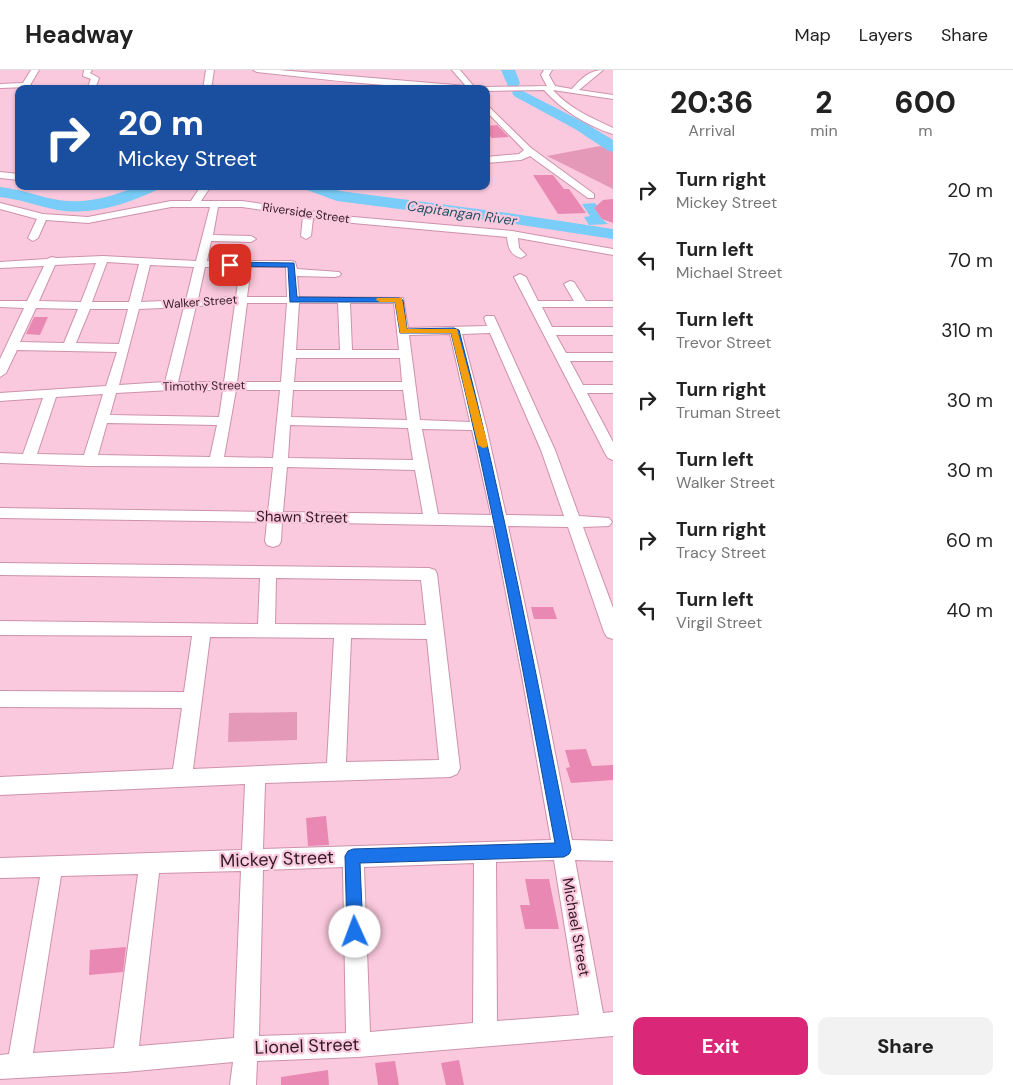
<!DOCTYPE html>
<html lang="en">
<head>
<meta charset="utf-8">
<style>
	:root { --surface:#fff; --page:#f2f2f2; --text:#222; --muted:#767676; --line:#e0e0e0; --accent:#db2777 }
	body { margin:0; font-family:"DM Sans",sans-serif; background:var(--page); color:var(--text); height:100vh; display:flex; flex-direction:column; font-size:19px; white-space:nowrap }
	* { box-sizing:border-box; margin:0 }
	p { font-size:16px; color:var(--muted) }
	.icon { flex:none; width:28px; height:28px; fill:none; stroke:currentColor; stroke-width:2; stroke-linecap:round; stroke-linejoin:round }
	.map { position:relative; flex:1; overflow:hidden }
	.side { display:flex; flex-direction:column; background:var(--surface); width:400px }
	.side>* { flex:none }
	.guide { position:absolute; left:15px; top:15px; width:475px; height:105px; border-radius:10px; box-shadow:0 1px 4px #0004; background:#1a4fa0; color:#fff; overflow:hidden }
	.pin { position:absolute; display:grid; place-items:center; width:42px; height:42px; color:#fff; margin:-21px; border-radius:10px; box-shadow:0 2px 8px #0006 }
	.me { position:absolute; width:55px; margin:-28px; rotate:358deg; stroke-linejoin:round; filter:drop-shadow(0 0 4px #0008) }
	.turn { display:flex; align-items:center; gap:18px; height:105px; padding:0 20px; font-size:22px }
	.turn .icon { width:65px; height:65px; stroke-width:2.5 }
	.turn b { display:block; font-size:35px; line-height:42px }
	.eta { display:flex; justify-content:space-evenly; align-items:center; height:85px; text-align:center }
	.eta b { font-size:30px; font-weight:800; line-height:35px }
	.primary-button { display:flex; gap:10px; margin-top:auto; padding:10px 20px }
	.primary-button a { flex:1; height:58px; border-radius:10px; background:var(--accent); color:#fff; font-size:20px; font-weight:800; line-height:58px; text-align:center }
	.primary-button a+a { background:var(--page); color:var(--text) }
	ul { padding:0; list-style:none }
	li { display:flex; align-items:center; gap:15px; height:70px; padding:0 20px }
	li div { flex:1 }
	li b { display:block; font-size:19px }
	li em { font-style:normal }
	header { display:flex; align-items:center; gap:30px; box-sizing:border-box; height:70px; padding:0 25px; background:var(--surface); border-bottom:1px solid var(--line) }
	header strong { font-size:24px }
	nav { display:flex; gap:28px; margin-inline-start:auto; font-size:18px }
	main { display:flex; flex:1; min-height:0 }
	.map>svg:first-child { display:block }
	.green { fill:#e499b8 }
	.water { fill:#79cdf8 }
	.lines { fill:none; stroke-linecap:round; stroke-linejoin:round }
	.river { fill:#79cdf8; fill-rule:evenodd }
	.building { fill:#e988b3 }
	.minor-casing { stroke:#cd92ab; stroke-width:2 }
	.minor { fill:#fff; fill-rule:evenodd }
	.route { fill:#1a73e8; stroke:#114b97 }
	.slow { fill:#f59e0b }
	.labels { text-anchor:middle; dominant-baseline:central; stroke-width:4.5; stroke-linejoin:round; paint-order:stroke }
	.far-street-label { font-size:12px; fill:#311a24; stroke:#fbc9dd }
	.far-water-label { font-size:14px; font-style:italic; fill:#26546b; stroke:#fbc9dd }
	.street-label { font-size:15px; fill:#311a24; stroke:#fbc9dd }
	.near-street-label { font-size:18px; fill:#311a24; stroke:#fbc9dd }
</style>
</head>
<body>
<header>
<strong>Headway</strong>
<nav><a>Map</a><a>Layers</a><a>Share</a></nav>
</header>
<main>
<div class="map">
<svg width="613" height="1015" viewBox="0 0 613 1015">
	<rect width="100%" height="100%" fill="#fbc9dd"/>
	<!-- green -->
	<g class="green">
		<polygon points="600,76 613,81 613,119 547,86"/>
		<polygon points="297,642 297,670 228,672 229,643"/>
	</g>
	<!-- water -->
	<polygon class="water" points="595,133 597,136 594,138 602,149 608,154 589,155 584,147 590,146 582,134"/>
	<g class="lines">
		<!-- river -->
		<g class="river">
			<polygon points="501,0 515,0 520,13 518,16 508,16"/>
			<polygon points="519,19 585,53 613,70 613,82 607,80 575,59 514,26 512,23 514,20"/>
			<path d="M137 116H159L157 120C124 135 89 147 53 139 35 135 18 129 0 127V117C18 119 35 125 53 129 82 135 110 128 137 116Z"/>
			<polygon points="305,116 328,116 340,121 508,143 613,159 613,169 508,153 337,131 307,120"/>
		</g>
	</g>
	<!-- building -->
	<g class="building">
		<polygon points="497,55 509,67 492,68 486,62 486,56"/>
		<polygon points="533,105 553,105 564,119 569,119 586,143 558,144"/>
		<polygon points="613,129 613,153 602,149 594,138 603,130"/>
		<polygon points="34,247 48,247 40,265 26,264"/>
		<polygon points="531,537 553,537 557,549 534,549"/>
		<polygon points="586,679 592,696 613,695 613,710 571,713 566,698 570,697 565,680"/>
		<polygon points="326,746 329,775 308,776 306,748"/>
		<polygon points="525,809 549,809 559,859 525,859 520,835 530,835"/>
		<polygon points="126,877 123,902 89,905 90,880"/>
		<polygon points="459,990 464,1015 446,1015 441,993"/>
		<polygon points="395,991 399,1015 378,1015 375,993"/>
		<polygon points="328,1000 329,1015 281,1015 281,1007"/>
	</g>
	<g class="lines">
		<defs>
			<g id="minor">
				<polygon points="31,0 39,0 29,17 0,18 0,14 23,13"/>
				<polygon points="84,0 92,0 90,3 99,8 95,19 87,19 91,9 83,6"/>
				<polygon points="206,0 214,0 211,19 203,19"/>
				<path d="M253 0H279L466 16 452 0H460L476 19C402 19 330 10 257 2Z"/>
				<path d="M544 0H552L549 5 555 16 572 19C581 9 589 0 603 0L579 20 613 25V29L553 20C570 39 590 47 613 58V64C587 56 562 40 544 20L486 21V19H482L486 17 547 16 541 5Z"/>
				<polygon points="486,34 531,78 594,124 594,128 588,128 530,86 521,90 486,93 486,87 519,84 524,80 486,41"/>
				<polygon points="0,102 19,104 19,110 0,108"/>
				<path d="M201 116H211L201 131H242L342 146 512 161 613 179V185L518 168 519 178 526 185 521 188C510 185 508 177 507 167L342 152 313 148 311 166 306 169 301 166 303 146 242 137H218L213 165 251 166 256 169 251 172 211 171 207 191H291L295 192 297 199 339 202 341 204 339 206 335 207 297 206 299 227 403 228 408 258 487 256 484 248 486 246H494L555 380 579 446 609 448 612 452 609 456 583 457 613 538V569L607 567 604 562 568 457 508 456 540 606 572 770 613 771V791L575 790 603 943 613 942V966L358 987 257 991 256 1015H230L233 992 125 1002 0 1009V985L9 984 40 807 0 808V788L242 780 245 714 0 725V707L173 699 182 638 0 637V621L184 622 192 566 0 565V551L258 554 260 508 0 505V493L429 498 435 500 437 504 460 698 457 704 450 707 265 713 263 779 551 770 522 606 493 456 282 452 281 471 279 475 273 477 267 475 265 471 267 452 0 448V438L268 442 273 397 89 396 0 393V383L23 384 43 328 0 331V323L106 316 117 282 17 280 6 303 0 307V289L24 238 0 237V231H27L44 196 0 198V192L47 189 52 187 56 188 103 186 196 191 210 137H171L88 153 46 150 38 168 33 171 28 168 37 149 0 139V133L43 144 88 147 171 131H191ZM107 192 139 194 129 232H92ZM96 193 81 232 39 231 55 195ZM150 195 194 197 186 230 141 232ZM205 197H240L236 227 198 229ZM251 197H286L287 227H247ZM247 233H287L281 312H237ZM299 233H338L340 280H296ZM350 233H394L399 280H352ZM235 234 224 312H178L196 236ZM184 237 165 312 119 315 139 239ZM36 238 78 239 64 273 20 272ZM90 239H128L119 274 76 273ZM490 263 541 380 564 446 506 445 486 356 462 264ZM450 264 470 352 420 350 409 265ZM296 288H400L402 312H294ZM171 320H223L219 347 110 345 116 323ZM236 320H280L273 388 224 387ZM293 320H403L407 350 291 347ZM103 324 84 385 37 384 56 327ZM107 353 217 355 210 387 98 385ZM290 355 408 358 413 390 288 388ZM422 359 472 360 491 445 438 444ZM287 397 415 400 423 444 283 442ZM276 508 421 510 426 555 275 554ZM210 567 334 568 327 693 193 699ZM351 568 427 569 439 690 346 692ZM554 790 579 945 497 951 496 792ZM474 793 473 953 370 962 364 797ZM343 797 346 963 259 966 263 800ZM241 801 234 968 139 976 159 803ZM138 804 114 978 33 983 61 806Z"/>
				<polygon points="520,204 526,207 538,231 574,231 564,214 570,211 574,212 586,231 613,231 613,237 542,237 552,257 613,257 613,265 556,265 566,283 613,283 613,291 570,291 583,315 613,315 613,323 587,323 613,372 613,390 608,388 606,385 514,207"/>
			</g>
		</defs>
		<!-- minor casing -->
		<use href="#minor" class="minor-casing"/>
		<!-- minor -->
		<use href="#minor" class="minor"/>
	</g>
	<!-- route -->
	<path class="route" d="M230 192 294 193 297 227 399 228 403 230 407 259 454 258 459 260C504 432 536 606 571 780L569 784 564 787 360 793 363 862 361 867 355 869 349 867 347 862 345 786 348 781 353 779 555 773C523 602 493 431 451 263H400L395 232H290L288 197 228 196V193Z"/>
	<!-- slow -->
	<polygon class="slow" points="377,228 402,228 407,259 457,259 488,375 487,377 483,378 478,375 451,263 400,263 395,232 380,232 376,230"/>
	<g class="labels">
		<!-- far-street labels -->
		<g class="far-street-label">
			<text transform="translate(306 143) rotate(8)">Riverside Street</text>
			<text transform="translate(200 232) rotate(-4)">Walker Street</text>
			<text transform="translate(204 316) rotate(-1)">Timothy Street</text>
		</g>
		<!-- far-water labels -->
		<g class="far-water-label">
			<text transform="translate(462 143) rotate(8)">Capitangan River</text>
		</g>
		<!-- street labels -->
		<g class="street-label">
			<text transform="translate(302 447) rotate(1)">Shawn Street</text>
			<text transform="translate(576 857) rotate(80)">Michael Street</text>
		</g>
		<!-- near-street labels -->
		<g class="near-street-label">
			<text transform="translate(277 789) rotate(-2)">Mickey Street</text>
			<text transform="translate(307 976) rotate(-2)">Lionel Street</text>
		</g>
	</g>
</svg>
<div class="pin" style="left:230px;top:195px;background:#d93025"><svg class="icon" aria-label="arrive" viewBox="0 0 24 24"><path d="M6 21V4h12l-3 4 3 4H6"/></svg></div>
<svg class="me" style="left:355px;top:862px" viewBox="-20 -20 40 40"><circle r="19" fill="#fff"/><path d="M0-13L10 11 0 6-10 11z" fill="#1a73e8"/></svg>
<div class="guide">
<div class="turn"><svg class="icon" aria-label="right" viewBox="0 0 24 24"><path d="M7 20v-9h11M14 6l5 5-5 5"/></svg><div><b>20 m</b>Mickey Street</div></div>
</div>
</div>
<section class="side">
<div class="eta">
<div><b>20:36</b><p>Arrival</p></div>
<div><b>2</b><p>min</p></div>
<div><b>600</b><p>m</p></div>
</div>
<ul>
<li><svg class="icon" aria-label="right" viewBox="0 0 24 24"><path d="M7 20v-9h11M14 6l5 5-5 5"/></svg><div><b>Turn right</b><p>Mickey Street</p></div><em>20 m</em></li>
<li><svg class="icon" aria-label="left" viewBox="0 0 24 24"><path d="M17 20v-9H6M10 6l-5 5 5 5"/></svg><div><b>Turn left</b><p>Michael Street</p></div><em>70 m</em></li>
<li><svg class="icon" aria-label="left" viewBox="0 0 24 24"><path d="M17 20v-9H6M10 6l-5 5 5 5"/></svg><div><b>Turn left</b><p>Trevor Street</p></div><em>310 m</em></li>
<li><svg class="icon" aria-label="right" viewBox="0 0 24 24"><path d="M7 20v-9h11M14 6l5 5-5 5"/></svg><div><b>Turn right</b><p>Truman Street</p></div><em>30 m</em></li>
<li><svg class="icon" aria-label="left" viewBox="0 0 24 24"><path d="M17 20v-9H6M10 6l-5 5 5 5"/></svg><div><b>Turn left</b><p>Walker Street</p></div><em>30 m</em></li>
<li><svg class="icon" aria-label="right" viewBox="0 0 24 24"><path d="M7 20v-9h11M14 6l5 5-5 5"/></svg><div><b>Turn right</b><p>Tracy Street</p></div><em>60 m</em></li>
<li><svg class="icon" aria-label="left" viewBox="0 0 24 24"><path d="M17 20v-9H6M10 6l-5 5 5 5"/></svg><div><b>Turn left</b><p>Virgil Street</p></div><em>40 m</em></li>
</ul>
<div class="primary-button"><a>Exit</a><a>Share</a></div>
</section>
</main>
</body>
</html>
